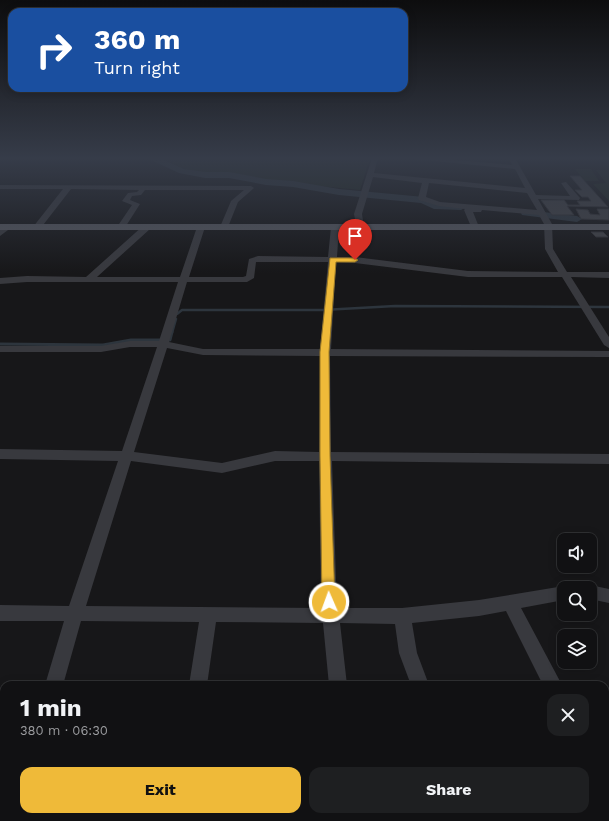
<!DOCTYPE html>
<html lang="en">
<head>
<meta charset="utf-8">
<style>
	:root { --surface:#111113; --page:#1e1f21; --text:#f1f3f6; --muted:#9c9da0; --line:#303133; --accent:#efba39 }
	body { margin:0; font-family:"Work Sans",sans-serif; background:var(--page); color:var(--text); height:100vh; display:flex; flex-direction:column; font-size:15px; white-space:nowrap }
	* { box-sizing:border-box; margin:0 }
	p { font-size:13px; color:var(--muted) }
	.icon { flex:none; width:22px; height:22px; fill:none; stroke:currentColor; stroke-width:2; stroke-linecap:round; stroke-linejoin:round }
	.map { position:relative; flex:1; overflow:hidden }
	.drawer { position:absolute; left:0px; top:681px; width:609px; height:140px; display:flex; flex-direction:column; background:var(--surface); border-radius:12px 12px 0 0; box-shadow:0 2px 10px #0003,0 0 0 1px var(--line) }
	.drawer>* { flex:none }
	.hud { position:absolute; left:8px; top:8px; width:400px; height:84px; border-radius:12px; box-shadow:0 2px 10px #0003,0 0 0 1px var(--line); background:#1a4fa0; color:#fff; overflow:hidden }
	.fabs { position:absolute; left:557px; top:533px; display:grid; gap:8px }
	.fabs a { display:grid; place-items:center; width:40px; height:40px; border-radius:8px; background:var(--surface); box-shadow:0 2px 10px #0003,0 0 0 1px var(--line); font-size:20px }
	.pin { position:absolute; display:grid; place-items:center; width:34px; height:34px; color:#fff; margin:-41px -17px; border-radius:50% 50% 50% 0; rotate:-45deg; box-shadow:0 0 4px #0007 }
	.pin .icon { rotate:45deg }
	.me { position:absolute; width:44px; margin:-22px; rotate:358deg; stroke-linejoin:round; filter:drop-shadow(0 0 3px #0008) }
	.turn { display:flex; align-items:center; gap:14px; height:84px; padding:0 20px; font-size:18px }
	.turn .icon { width:52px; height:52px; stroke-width:2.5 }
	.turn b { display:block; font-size:28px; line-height:34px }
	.round { display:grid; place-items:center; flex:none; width:42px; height:42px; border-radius:12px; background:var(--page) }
	.head { display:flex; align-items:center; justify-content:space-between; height:68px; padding:0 20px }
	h1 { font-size:24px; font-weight:700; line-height:30px }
	.cta { display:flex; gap:8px; margin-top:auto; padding:8px 20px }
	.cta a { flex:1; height:46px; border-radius:12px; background:var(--accent); color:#111; font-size:16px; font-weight:700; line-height:46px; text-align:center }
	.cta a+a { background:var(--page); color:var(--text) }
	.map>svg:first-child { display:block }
	.green { fill:#1f2720 }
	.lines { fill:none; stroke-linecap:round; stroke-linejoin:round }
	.stream-far1 { stroke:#2d353d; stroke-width:2.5 }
	.stream { stroke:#2d353d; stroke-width:3 }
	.river { fill:#2d353d; fill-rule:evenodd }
	.building { fill:#414246; stroke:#313135 }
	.minor { fill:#38393e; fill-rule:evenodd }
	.major { fill:#54565d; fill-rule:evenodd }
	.route { fill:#efba39; stroke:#9b7925 }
</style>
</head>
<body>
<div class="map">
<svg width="609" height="821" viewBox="0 0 609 821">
	<rect width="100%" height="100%" fill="#171719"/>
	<!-- green -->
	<g class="green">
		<polygon points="162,158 370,158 360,190 268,181 234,174 209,174 184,169"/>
		<polygon points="575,169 591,169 599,181 585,181"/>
		<polygon points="596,170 609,170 609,201 593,184 606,183"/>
	</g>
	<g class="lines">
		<!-- stream-far1 -->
		<g class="stream-far1">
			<polyline points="177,314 182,310 323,310 395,306 609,307"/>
			<polyline points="172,333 176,319"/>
		</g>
		<!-- stream -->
		<polyline class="stream" points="0,344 103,345 131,340 170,340 172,332"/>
		<!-- river -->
		<g class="river">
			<polygon points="147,158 160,158 184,169 205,172 229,172 266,179 293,181 339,189 424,197 436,203 461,204 466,207 461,210 434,209 421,203 339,195 293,187 266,185 229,178 205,178 179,173"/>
			<polygon points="526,210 577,216 582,219 577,222 522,215 521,213 522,211"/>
		</g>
	</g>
	<!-- building -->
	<g class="building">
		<polygon points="570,176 580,176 608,207 567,206 574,215 552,215 541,200 564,200 568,205 580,205 577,201 591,201 588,197 582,197 575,190 582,190"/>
		<polygon points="576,209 588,210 590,214 600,215 597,209 609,209 609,220 581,219"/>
		<polygon points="591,232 603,232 608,237 596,237"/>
	</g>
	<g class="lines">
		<!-- minor -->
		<g class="minor">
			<path d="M372 158H378L374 173 525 188 515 169 404 158H435L512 165 509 158H515L536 195 570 196 561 183 566 182 580 198 579 200 538 199 552 224 553 249 567 272H609V278L571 277 609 337V348L604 345 562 277H468L355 263 336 262 331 349 609 351V357L330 356 331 452 609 454V464L332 461 337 608H402L479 600 564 586 570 588H564V600L521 608 562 685H543L506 611 479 616 412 623 417 653 429 685H411L399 653 395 624 340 623 347 685H329L323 623 216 622 207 685H189L199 622 81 621 63 685H45L64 621H0V605L69 606 118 461 0 459V449L122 451 157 347H130L101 352H0V346H101L130 341H159L178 282H27L0 284V278L27 276 86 277 144 225H147L151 227 150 229 97 277H180L197 227 201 225 205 227 189 277H243L246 276 249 259 258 256 328 257 331 227 335 225 339 227 337 257H355L468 271 558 272 545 249 544 224 539 215 482 210 481 212H473L479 227 478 229H472L464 210 465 209 439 206 419 200 418 198 422 183 373 177 362 214 364 227 363 229H357L354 214ZM429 183 527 193 537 210 440 202 426 197ZM256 262H328L320 349H203L169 342 187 282H247L254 278ZM167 348 203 355 320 356 319 452 275 451 222 463 134 452ZM131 461 222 473 275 461H319L321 608 86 606Z"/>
			<polygon points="0,185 251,186 254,188 238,202 228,227 224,229 220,227 231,201 244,190 145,190 141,195 132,196 130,200 140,204 124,229 121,229 117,227 132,205 122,201 128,193 137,192 139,190 71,189 40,229 37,229 33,227 63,189 0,189"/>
			<polygon points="5,225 11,225 12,227 0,236 0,230"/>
			<polygon points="590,585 609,589 609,603 590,599 590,588 584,588"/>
			<polygon points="4,727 4,747 0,749 0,729"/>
			<rect x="20" y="817" width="22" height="4"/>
			<polygon points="459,817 481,817 483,821 461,821"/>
		</g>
		<!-- major -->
		<rect class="major" x="0" y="224" width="609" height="6"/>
	</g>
	<!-- sky -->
	<linearGradient id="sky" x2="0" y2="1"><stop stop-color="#0d0d0e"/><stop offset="0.58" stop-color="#363c49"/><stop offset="1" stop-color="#363c49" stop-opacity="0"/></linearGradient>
	<rect width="609" height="273" fill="url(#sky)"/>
	<!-- route -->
	<polygon class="route" points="330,258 355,258 358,260 355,262 336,262 329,352 330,456 335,602 333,606 329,608 324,606 322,602 320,456 320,352"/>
</svg>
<div class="fabs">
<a><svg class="icon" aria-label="sound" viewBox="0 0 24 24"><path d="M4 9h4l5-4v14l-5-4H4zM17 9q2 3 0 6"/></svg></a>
<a><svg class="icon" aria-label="search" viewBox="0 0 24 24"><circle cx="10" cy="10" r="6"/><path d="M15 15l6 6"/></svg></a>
<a><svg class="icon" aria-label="layers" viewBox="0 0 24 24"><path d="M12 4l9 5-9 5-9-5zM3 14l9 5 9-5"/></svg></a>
</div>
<div class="pin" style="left:355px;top:260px;background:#d93025"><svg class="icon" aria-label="arrive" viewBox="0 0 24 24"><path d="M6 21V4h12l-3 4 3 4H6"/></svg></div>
<svg class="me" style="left:329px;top:602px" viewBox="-20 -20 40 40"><circle r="17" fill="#efba39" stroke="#fff" stroke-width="3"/><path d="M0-11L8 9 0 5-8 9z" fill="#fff"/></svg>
<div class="hud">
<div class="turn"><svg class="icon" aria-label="right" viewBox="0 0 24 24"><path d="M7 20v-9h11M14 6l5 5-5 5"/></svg><div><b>360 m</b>Turn right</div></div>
</div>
<section class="drawer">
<div class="head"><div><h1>1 min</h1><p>380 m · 06:30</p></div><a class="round"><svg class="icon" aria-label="close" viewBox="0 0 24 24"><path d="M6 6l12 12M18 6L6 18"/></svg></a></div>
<div class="cta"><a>Exit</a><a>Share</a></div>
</section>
</div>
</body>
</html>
